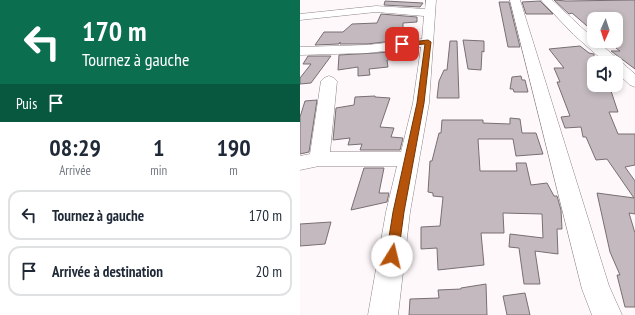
<!DOCTYPE html>
<html lang="fr">
<head>
<meta charset="utf-8">
<style>
	:root { --surface:#fff; --page:#f6f6f7; --text:#1f2937; --muted:#747a83; --line:#e0e1e3 }
	body { margin:0; font-family:"PT Sans Narrow",sans-serif; background:var(--page); color:var(--text); height:100vh; display:flex; flex-direction:column; font-size:15px; white-space:nowrap }
	* { box-sizing:border-box; margin:0 }
	p { font-size:13px; color:var(--muted) }
	.icon { flex:none; width:22px; height:22px; fill:none; stroke:currentColor; stroke-width:2; stroke-linecap:round; stroke-linejoin:round }
	.map { position:relative; flex:1; overflow:hidden }
	.side { display:flex; flex-direction:column; background:var(--surface); width:300px }
	.side>* { flex:none }
	.banner { background:#0b6e4f; color:#fff; overflow:hidden }
	.needle { width:26px; rotate:183deg }
	.buttons { position:absolute; left:287px; top:12px; display:grid; gap:8px }
	.buttons a { display:grid; place-items:center; width:36px; height:36px; border-radius:8px; background:var(--surface); box-shadow:0 2px 6px #0003; font-size:20px }
	.pin { position:absolute; display:grid; place-items:center; width:34px; height:34px; color:#fff; margin:-17px; border-radius:8px; box-shadow:0 2px 6px #0006 }
	.me { position:absolute; width:44px; margin:-22px; rotate:9deg; stroke-linejoin:round; filter:drop-shadow(0 0 3px #0008) }
	.turn { display:flex; align-items:center; gap:14px; height:84px; padding:0 16px; font-size:18px }
	.turn .icon { width:52px; height:52px; stroke-width:2.5 }
	.turn b { display:block; font-size:28px; line-height:34px }
	.then { display:flex; align-items:center; height:38px; padding:0 16px; background:#0003; gap:8px; font-size:15px }
	.eta { display:flex; justify-content:space-evenly; align-items:center; height:68px; text-align:center }
	.eta b { font-size:24px; font-weight:700; line-height:28px }
	ul { padding:0; list-style:none }
	li { display:flex; align-items:center; gap:12px; height:50px; margin:0 8px 6px; padding:0 8px; border:2px solid var(--line); border-radius:12px }
	li div { flex:1 }
	li b { display:block; font-size:15px }
	li em { font-style:normal }
	main { display:flex; flex:1; min-height:0 }
	.map>svg:first-child { display:block }
	.building { fill:#c3b9be; stroke:#786f73 }
	.lines { fill:none; stroke-linecap:round; stroke-linejoin:round }
	.minor-casing { stroke:#8c8387; stroke-width:1 }
	.minor { fill:#fff; fill-rule:evenodd }
	.route { fill:#b45309; stroke:#753606 }
</style>
</head>
<body>
<main>
<section class="side">
<div class="banner">
<div class="turn"><svg class="icon" aria-label="left" viewBox="0 0 24 24"><path d="M17 20v-9H6M10 6l-5 5 5 5"/></svg><div><b>170 m</b>Tournez à gauche</div></div>
<div class="then">Puis<svg class="icon" aria-label="arrive" viewBox="0 0 24 24"><path d="M6 21V4h12l-3 4 3 4H6"/></svg></div>
</div>
<div class="eta">
<div><b>08:29</b><p>Arrivée</p></div>
<div><b>1</b><p>min</p></div>
<div><b>190</b><p>m</p></div>
</div>
<ul>
<li><svg class="icon" aria-label="left" viewBox="0 0 24 24"><path d="M17 20v-9H6M10 6l-5 5 5 5"/></svg><div><b>Tournez à gauche</b></div><em>170 m</em></li>
<li><svg class="icon" aria-label="arrive" viewBox="0 0 24 24"><path d="M6 21V4h12l-3 4 3 4H6"/></svg><div><b>Arrivée à destination</b></div><em>20 m</em></li>
</ul>
</section>
<div class="map">
<svg width="335" height="315" viewBox="0 0 335 315">
	<rect width="100%" height="100%" fill="#fff8fb"/>
	<!-- building -->
	<g class="building">
		<polygon points="254,0 266,1 335,0 335,69 311,51 320,51 316,48 316,19 296,19 294,17 294,32 272,13 269,14"/>
		<polygon points="85,1 123,3 120,7 84,5"/>
		<polygon points="240,1 253,14 226,14 222,2"/>
		<polygon points="199,2 209,2 220,47 208,47"/>
		<polygon points="81,14 117,17 117,22 103,23 103,39 109,39 67,44 40,44 40,42 39,44 15,45 24,32 43,32 52,24 77,23"/>
		<polygon points="163,40 184,41 184,52 182,51 181,70 168,69"/>
		<polygon points="150,41 157,41 159,98 137,98 139,81 144,70 147,70"/>
		<polygon points="280,46 289,53 294,54 294,85 309,85 318,112 309,112 318,134 335,134 335,165 325,167 335,181 335,214 329,213 335,233 335,307 325,307 317,275 320,275 310,252 297,193 334,198 307,159 296,160 286,137 283,137 281,127 265,128 261,117 270,116 257,82 260,82 254,68 264,68 249,49"/>
		<polygon points="93,52 95,59 87,60 88,67 69,69 70,75 58,76 58,67 38,70 39,55"/>
		<polygon points="8,56 31,56 11,83 0,84 0,78 11,64 3,64"/>
		<polygon points="221,76 222,80 225,80 228,92 214,92 213,89 210,89 212,77"/>
		<polygon points="75,96 75,97 90,98 80,127 94,128 91,137 103,138 100,150 60,150 62,144 48,145 50,138 33,140 36,108 54,105 55,97"/>
		<polygon points="17,100 9,152 0,154 0,117 5,101"/>
		<polygon points="210,118 220,119 222,133 236,133 243,154 216,156 213,139 178,139 180,171 217,171 216,163 226,163 231,185 247,183 254,196 257,196 261,210 262,229 257,229 258,254 235,251 240,284 224,284 219,248 209,247 210,234 243,238 242,214 203,213 204,233 181,233 184,265 138,270 137,248 121,249 121,227 140,226 143,197 133,196 133,193 128,192 130,161 132,161 139,133 141,133 142,120 183,120 183,123 210,124"/>
		<polygon points="64,168 84,168 79,193 89,193 87,202 51,210"/>
		<polygon points="31,222 25,244 0,246 0,224"/>
		<polygon points="186,284 187,315 109,315 110,299 139,298 138,290 161,289 161,288"/>
		<polygon points="225,293 230,315 207,315 203,296"/>
	</g>
	<g class="lines">
		<defs>
			<g id="minor">
				<polygon points="126,0 136,0 129,103 110,212 98,315 68,315 86,212 97,166 19,166 0,170 0,156 10,154 21,81 24,78 29,76 34,78 37,81 30,152 101,152 113,103 121,47 67,53 0,55 0,47 67,45 122,39 124,16 76,12 0,20 0,14 76,6 125,9"/>
				<polygon points="210,0 220,0 309,286 322,315 292,315 282,289"/>
				<polygon points="241,0 252,0 294,39 294,41 297,41 335,74 335,87 330,85 316,72 316,63 306,63 274,35"/>
			</g>
		</defs>
		<!-- minor casing -->
		<use href="#minor" class="minor-casing"/>
		<!-- minor -->
		<use href="#minor" class="minor"/>
	</g>
	<!-- route -->
	<polygon class="route" points="128,40 131,42 124,103 104,212 98,256 96,260 92,262 88,260 86,256 93,212 117,103 125,44 102,46 99,44 102,43"/>
</svg>
<div class="buttons">
<a><svg class="needle" viewBox="-14 -14 28 28"><path d="M0-13l5 13h-10z" fill="#e53935"/><path d="M0 13l5-13h-10z" fill="#747a83"/></svg></a>
<a><svg class="icon" aria-label="sound" viewBox="0 0 24 24"><path d="M4 9h4l5-4v14l-5-4H4zM17 9q2 3 0 6"/></svg></a>
</div>
<div class="pin" style="left:102px;top:44px;background:#d93025"><svg class="icon" aria-label="arrive" viewBox="0 0 24 24"><path d="M6 21V4h12l-3 4 3 4H6"/></svg></div>
<svg class="me" style="left:92px;top:256px" viewBox="-20 -20 40 40"><circle r="19" fill="#fff"/><path d="M0-13L10 11 0 6-10 11z" fill="#b45309"/></svg>
</div>
</main>
</body>
</html>
